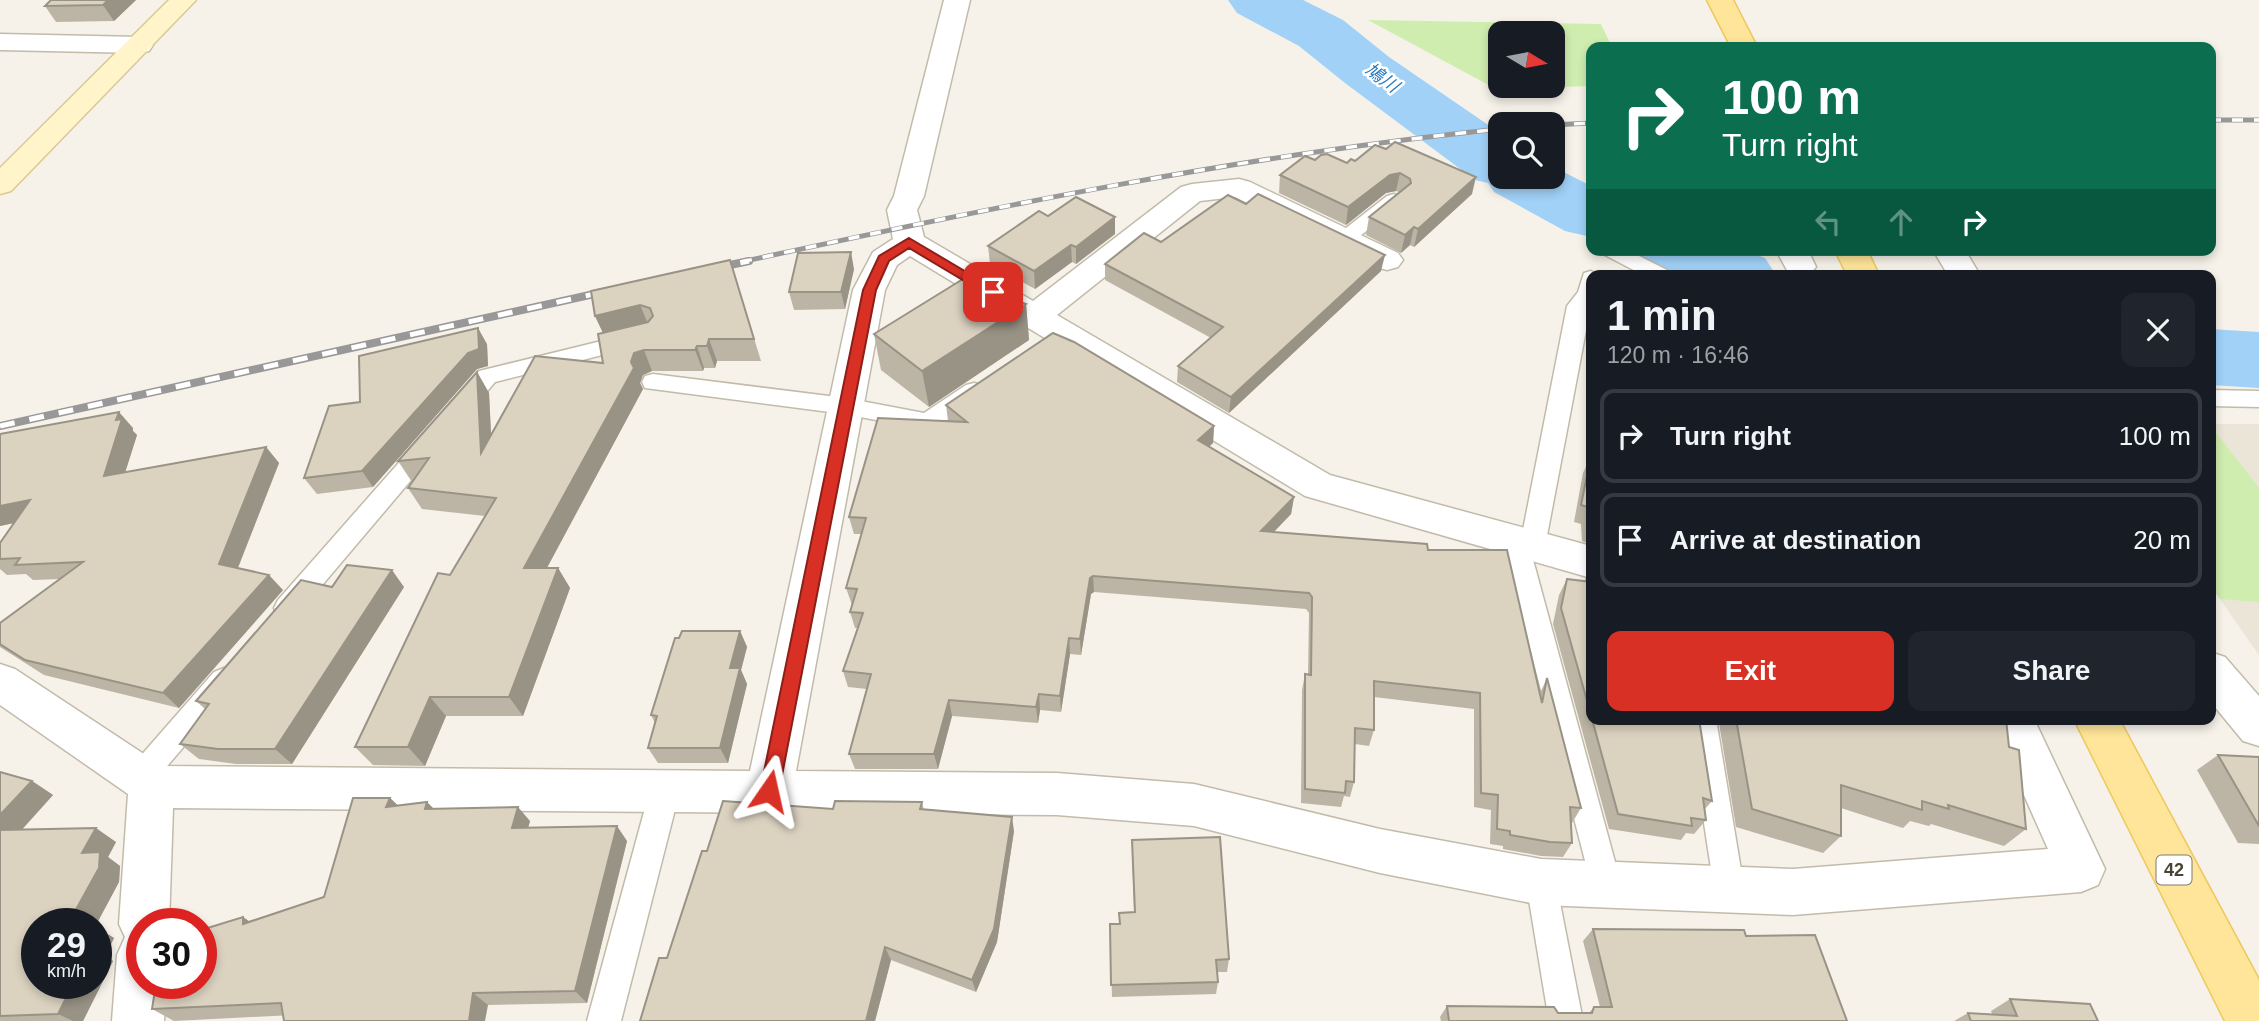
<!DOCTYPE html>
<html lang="en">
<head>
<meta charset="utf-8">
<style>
	:root { --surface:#171b24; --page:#20242c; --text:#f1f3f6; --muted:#9ea1a6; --line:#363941; --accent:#d93025 }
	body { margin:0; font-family:Helvetica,"Noto Sans JP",sans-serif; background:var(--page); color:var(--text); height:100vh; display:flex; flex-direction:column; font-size:26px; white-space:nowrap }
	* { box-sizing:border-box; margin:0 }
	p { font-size:23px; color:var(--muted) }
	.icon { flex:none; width:38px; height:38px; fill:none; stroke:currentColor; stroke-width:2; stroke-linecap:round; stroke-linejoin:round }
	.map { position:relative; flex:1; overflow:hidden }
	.sheet { position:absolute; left:1586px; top:270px; width:630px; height:455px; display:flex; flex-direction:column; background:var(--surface); border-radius:14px; box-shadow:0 4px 10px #0003 }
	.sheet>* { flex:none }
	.top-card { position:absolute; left:1586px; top:42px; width:630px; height:214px; border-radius:14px; box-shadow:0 4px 10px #0003; background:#0b6e4f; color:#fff; overflow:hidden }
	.needle { width:46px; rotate:100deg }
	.tools { position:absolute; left:1488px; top:21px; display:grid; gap:14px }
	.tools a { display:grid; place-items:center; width:77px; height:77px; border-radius:14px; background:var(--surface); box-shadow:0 4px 10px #0003; font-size:35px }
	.speed { position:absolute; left:21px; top:908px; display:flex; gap:14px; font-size:35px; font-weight:700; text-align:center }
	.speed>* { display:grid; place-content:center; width:91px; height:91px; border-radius:50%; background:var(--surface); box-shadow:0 4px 10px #0003; line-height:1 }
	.speed small { font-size:18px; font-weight:400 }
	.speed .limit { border:10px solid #d22; background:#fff; color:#111 }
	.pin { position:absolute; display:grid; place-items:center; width:60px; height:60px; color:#fff; margin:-30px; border-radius:14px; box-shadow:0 4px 10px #0006 }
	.me { position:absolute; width:77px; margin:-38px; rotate:11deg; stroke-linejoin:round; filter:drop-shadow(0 0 5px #0008) }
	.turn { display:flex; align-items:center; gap:24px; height:147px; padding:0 21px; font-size:32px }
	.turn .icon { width:91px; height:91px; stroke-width:2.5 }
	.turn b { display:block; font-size:49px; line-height:60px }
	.lanes { display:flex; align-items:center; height:66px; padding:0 21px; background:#0003; justify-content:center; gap:35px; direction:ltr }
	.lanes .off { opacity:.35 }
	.round { display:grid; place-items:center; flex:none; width:74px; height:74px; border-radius:14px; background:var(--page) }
	.headline { display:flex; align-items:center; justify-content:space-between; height:119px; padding:0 21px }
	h1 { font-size:42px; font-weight:600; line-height:52px }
	.action { display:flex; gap:14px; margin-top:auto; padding:14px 21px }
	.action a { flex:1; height:80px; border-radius:14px; background:var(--accent); color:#fff; font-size:28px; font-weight:600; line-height:80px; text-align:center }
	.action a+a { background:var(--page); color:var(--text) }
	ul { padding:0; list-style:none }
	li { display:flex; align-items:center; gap:21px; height:94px; margin:0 14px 10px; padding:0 7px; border:4px solid var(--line); border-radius:14px }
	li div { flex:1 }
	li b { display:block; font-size:26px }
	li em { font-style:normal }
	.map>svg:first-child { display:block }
	.residential { fill:#eae5d7 }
	.green { fill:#cfedaf; fill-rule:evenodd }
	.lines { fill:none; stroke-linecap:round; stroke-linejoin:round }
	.river { fill:#a1d1f7; fill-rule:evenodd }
	.lane-casing { stroke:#c2bbaa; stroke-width:3 }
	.street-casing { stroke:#c2bbaa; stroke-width:3 }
	.secondary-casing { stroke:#dac995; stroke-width:3 }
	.primary-casing { stroke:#eec75e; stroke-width:3 }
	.lane { fill:#fff; fill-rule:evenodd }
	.street { fill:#fff; fill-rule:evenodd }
	.secondary { fill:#fff4ca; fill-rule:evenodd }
	.primary { fill:#ffe599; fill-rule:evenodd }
	.rail-far1-casing { stroke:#989898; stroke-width:5 }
	.rail-casing { stroke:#989898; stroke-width:8 }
	.rail-far1 { stroke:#fff; stroke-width:3.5; stroke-dasharray:11; stroke-linecap:butt }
	.rail { stroke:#fff; stroke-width:5; stroke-dasharray:15; stroke-linecap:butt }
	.wall { fill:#bcb5a5 }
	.shaded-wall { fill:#999386 }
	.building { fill:#dbd2c0; stroke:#999386; stroke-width:2 }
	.route { fill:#d93025; stroke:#8d1f18; stroke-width:2 }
	.labels { text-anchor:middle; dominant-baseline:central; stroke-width:5; stroke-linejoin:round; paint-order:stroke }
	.far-water-label { font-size:18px; font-style:italic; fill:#257ac1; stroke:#fff }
	.shield { fill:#fff; stroke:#807b72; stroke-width:2 }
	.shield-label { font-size:18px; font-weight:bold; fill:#4a4336 }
</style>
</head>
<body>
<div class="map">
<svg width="2259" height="1021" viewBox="0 0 2259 1021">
	<rect width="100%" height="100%" fill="#f6f2e9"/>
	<!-- residential -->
	<polygon class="residential" points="2210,424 2259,424 2259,655 2210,585"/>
	<!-- green -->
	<g class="green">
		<path d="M1368 20 1601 24 1612 47H1591V86L1496 89ZM1500 33H1552V86H1500Z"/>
		<polygon points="2210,425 2259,488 2259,602 2220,599 2210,585"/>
	</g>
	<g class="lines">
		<!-- river -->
		<g class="river">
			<polygon points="1228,0 1303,0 1343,20 1389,57 1500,133 1500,177 1552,177 1552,166 1591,186 1591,237 1565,231 1494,192 1488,183 1475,180 1345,83 1299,46 1237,13"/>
			<polygon points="1637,250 1745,250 1765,258 1776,275 1668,275 1648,267"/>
			<polygon points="2210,329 2259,332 2259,388 2210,385"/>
		</g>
		<defs>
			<g id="lane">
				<polygon points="1394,194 1404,200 1401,204 1351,243 1337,243 1334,239 1337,235 1387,196"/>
				<polygon points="1600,250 1627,250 1667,270 1670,275 1643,275 1603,254"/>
				<polygon points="1591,271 1599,275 1591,275 1591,304 1545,546 1541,553 1532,556 1621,884 1617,894 1606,899 1595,894 1591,884 1503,543 1507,536 1516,533 1522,535 1567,306 1578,292 1584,273"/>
				<polygon points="634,333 642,335 645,340 642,345 495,382 469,413 461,415 453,413 450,407 479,371"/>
				<polygon points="653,374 845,398 924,413 966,385 974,383 982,385 985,391 982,397 935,428 927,430 845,414 645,388 642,382 645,376"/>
				<polygon points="2210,390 2259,391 2259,407 2210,406"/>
				<polygon points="426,438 434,441 438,447 434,453 296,616 287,619 278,616 274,608 278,600 418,441"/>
				<polygon points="224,668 234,672 238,680 234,688 151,785 141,789 131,785 127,776 131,767 214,672"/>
				<polygon points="1688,719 1716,719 1744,888 1740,899 1729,903 1718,899 1714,888"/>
				<polygon points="665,777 675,781 680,790 621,1021 587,1021 650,790 655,781"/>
				<polygon points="1541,867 1552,872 1556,882 1583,1021 1549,1021 1526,882 1530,872"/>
			</g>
			<g id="street">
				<polygon points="944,0 970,0 924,196 917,210 924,237 1033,301 1181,187 1192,184 1239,179 1250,182 1398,253 1403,260 1398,267 1387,270 1376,267 1235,197 1200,201 1057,315 1330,475 1591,546 1591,578 1305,496 910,256 897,265 885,290 796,771 1057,773 1194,784 1380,829 1541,859 1793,869 2048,849 1990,719 2034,719 2105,869 2098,885 2081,892 1793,915 1541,905 1380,873 1194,826 1057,815 173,808 169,924 142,924 142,984 166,984 164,1021 112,1021 117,955 125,937 119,924 128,794 0,705 0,664 15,669 162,766 750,771 853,290 873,252 893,239 887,210 894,196"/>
				<polygon points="0,34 140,37 149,39 153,45 149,51 140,53 0,50"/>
				<polygon points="1776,250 1808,250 1816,267 1809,275 1789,274"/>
				<polygon points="1933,250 1965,250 1980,275 1948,275"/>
				<polygon points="2210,652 2225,657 2259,696 2259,746 2243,741 2210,701"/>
			</g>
			<polygon id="secondary" points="169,0 196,0 11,191 0,194 0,168"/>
			<g id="primary">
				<polygon points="1707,0 1733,0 1757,47 1731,47"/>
				<polygon points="1835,250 1867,250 1879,275 1847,275"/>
				<polygon points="2074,719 2119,719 2259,980 2259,1021 2225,1021"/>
			</g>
		</defs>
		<!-- lane casing -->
		<use href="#lane" class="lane-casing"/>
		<!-- street casing -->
		<use href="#street" class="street-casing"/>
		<!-- secondary casing -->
		<use href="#secondary" class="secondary-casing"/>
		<!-- primary casing -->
		<use href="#primary" class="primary-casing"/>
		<!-- lane -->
		<use href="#lane" class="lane"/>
		<!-- street -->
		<use href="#street" class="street"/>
		<!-- secondary -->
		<use href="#secondary" class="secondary"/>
		<!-- primary -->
		<use href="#primary" class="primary"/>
		<defs>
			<g id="rail-far1">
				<polyline points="2210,120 2259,120"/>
				<polyline points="1552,125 1591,123"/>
				<path d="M741 262C993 207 1244 155 1500 129"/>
			</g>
			<g id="rail">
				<polyline points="711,269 749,261"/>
				<polyline points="0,426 612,290"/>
			</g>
		</defs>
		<!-- rail-far1 casing -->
		<use href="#rail-far1" class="rail-far1-casing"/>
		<!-- rail casing -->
		<use href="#rail" class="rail-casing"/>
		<!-- rail-far1 -->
		<use href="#rail-far1" class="rail-far1"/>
		<!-- rail -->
		<use href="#rail" class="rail"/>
	</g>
	<!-- wall -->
	<g class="wall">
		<polygon points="136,0 114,21 56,22 45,6"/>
		<polygon points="1351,159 1472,194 1414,247 1410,245 1401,253 1366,235 1369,217 1399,192 1396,191 1386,193 1346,225 1279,193 1280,175 1315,160 1347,163"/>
		<polygon points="1048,216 1115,234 1076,264 1072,262 1035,289 990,264 988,246"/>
		<polygon points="1161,242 1381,271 1229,413 1177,382 1178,366 1211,338 1105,280 1105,264"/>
		<polygon points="730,260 761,361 717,361 715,368 704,368 703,371 652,371 643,375 640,383 643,389 547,568 558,568 570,588 523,716 446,716 425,766 373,765 355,747 450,575 485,516 422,509 408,488 412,482 398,461 477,372 489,393 491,434 603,363 603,333 595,316"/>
		<polygon points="854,269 845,309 794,310 789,292"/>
		<polygon points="1026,304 1029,340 929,407 881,370 874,334"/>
		<polygon points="487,344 488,366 477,369 373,487 317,494 304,478 360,402"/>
		<polygon points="946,405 1214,426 1213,443 1209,447 1294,497 1291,514 1274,532 1428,550 1540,693 1547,678 1581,808 1572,823 1571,823 1572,843 1563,857 1541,856 1503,849 1503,846 1490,844 1491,810 1474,807 1474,709 1374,697 1374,730 1369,746 1355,744 1354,782 1350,797 1344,796 1341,807 1301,803 1302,690 1305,674 1308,675 1309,613 1306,609 1094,592 1091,594 1081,655 1070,654 1061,712 1040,710 1038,723 952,716 938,769 855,769 849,754 867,689 848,687 843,671 858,628 855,628 850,612 852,605 846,588 861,534 854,534 849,517 948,421"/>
		<polygon points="133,428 133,431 137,435 125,472 266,447 279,463 238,568 283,590 179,708 44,675 0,647 0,623 60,579 33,580 26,574 7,575 0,569 0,543 14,523 0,526 0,434"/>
		<polygon points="1591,456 1591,544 1582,541 1581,524 1574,522 1583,473"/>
		<polygon points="1591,567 1591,719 1699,719 1712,801 1704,810 1706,820 1694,834 1686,833 1681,840 1609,829 1553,624 1559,595 1567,579 1585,581 1585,579"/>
		<polygon points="332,587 404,587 292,764 236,764 199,759 180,744 205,709 196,701"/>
		<polygon points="740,631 747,647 741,670 747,684 728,763 658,763 648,748 655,723 651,715"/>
		<polygon points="1722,719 2006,719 2009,747 2026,829 2004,846 1931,824 1929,826 1910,821 1903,828 1841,808 1841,836 1823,853 1736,827 1719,723"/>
		<polygon points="2218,755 2259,757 2259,844 2238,843 2197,770"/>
		<polygon points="0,772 32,781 53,795 22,829 116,842 108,857 120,866 119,882 96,925 37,924 96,927 114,938 105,956 113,961 83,1021 0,1021"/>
		<polygon points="390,798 398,806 427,802 433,809 530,821 528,828 627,841 587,1003 488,1005 174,1021 152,1009 243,917 249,921 324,897"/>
		<polygon points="922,802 924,810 1014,831 997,942 976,992 891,960 875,1021 640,1021 667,958 833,809"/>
		<polygon points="1132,854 1229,959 1227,972 1217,972 1218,982 1216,994 1112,997 1110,924 1119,924 1119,913 1134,912"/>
		<polygon points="1593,929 1746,936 1847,1021 1441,1021 1440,1017 1447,1006 1558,1013 1589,1013 1594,1007 1600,1007 1583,941"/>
		<polygon points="2010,999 2098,1021 1954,1021 1968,1013 1992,1014 1991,1011"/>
	</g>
	<!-- shaded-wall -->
	<g class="shaded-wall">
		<polygon points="108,0 136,0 114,21 103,5"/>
		<polygon points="1400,173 1396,191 1386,193 1346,225 1348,207 1390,175"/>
		<polygon points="1476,177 1472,194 1414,247 1418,229"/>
		<polygon points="1115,217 1115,234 1076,264 1076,247"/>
		<polygon points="1414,227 1410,245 1401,253 1405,235"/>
		<polygon points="1071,245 1072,262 1035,289 1034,271"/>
		<polygon points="851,252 854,269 845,309 841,292"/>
		<polygon points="1385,255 1381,271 1229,413 1231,397"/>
		<polygon points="1026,304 1029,340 929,407 922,371"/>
		<polygon points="640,305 649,326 605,337 595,316"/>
		<polygon points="478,328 487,344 488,366 477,369 373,487 362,471"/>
		<polygon points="709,339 717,361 715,368 707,346"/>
		<polygon points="697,346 704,368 703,371 695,350"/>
		<polygon points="644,350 652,371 643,375 640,383 643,389 536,588 524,568 634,353"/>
		<polygon points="477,372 489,393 493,475 481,453"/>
		<polygon points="119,412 133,428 133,431 137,435 119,492 104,476"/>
		<polygon points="1214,426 1213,443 1197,457 1198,440"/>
		<polygon points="266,447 279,463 233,580 219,564"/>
		<polygon points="1294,497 1291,514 1258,548 1261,531"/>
		<polygon points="30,500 47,516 0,526 0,506"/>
		<polygon points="558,568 570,588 523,716 509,697"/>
		<polygon points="392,570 404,587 292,764 275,749"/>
		<polygon points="269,575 283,590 179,708 163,693"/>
		<polygon points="1093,576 1094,592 1091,594 1081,655 1080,639 1090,578"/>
		<polygon points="740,631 747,647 741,670 747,684 728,763 720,748 730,668"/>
		<polygon points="1069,638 1070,654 1061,712 1060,696"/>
		<polygon points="1039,694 1040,710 1038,723 1036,707"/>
		<polygon points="430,697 446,716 425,766 408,747"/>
		<polygon points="949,700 952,716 938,769 934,754"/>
		<polygon points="32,781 53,795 9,844 0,838 0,815"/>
		<polygon points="390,798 405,812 386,807"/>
		<polygon points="427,802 441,816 425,809"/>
		<polygon points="518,807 530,821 524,842 512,828"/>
		<polygon points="1012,817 1014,831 997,942 976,992 972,980"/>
		<polygon points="617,826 627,841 587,1003 575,991"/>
		<polygon points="96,828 116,842 108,857 120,866 119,882 96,925 68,924 82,853"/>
		<polygon points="243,917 261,930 243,924"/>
		<polygon points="96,927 114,938 105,956 113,961 83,1021 73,1021 58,1014 73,984 96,984"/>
		<polygon points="885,947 891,960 875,1021 866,1021"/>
		<polygon points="473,993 488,1005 485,1021 469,1021"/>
	</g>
	<!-- building -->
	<g class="building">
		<polygon points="51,0 108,0 103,5 45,6"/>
		<polygon points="1395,142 1476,177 1418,229 1414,227 1405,235 1369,217 1411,183 1410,179 1400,173 1390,175 1348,207 1280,175 1305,156 1315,160 1321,155 1327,154 1347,163 1351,159 1355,161 1375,145 1386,149"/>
		<polygon points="1258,194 1385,255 1231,397 1178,366 1223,327 1105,264 1144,233 1161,242 1228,195 1246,204"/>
		<polygon points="1076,197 1115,217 1076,247 1071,245 1034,271 988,246 1039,211 1048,216"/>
		<polygon points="851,252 841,292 789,292 798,253"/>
		<polygon points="730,260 754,339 709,339 707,346 697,346 695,350 644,350 634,353 631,362 634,368 524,568 558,568 509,697 430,697 408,747 355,747 438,573 450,575 496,498 408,488 429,458 398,461 477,372 481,453 535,356 603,363 598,334 648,322 653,316 650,308 640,305 595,316 591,291"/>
		<polygon points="963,279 1026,304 922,371 874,334"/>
		<polygon points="478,328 479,349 468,353 362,471 304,478 329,406 360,402 359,356"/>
		<polygon points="1053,333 1074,342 1214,426 1198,440 1294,497 1261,531 1427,544 1428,550 1507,550 1542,703 1547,678 1581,808 1570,807 1572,843 1550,842 1510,835 1510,831 1497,829 1498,795 1481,793 1480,693 1374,681 1374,730 1355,728 1354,782 1346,781 1345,793 1305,789 1305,674 1311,675 1312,597 1309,593 1093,576 1090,578 1080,639 1069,638 1060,696 1039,694 1036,707 949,700 934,754 849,754 871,674 843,671 863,613 850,612 857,589 846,588 866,518 849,517 878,418 967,422 946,405"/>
		<polygon points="119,412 116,420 122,419 104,476 266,447 219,564 269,575 163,693 25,660 0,644 0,623 83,562 15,565 20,558 0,559 0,543 30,500 0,506 0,434"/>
		<polygon points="1591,456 1591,524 1590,524 1588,507 1581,505"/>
		<polygon points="347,565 392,570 275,749 218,749 180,744 209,704 196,701 301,580 332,587"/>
		<polygon points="1567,579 1591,582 1591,715 1561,608"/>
		<polygon points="682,631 740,631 730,668 740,668 720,748 648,748 657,716 651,715 675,638 679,638"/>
		<polygon points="1592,719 1699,719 1712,801 1703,798 1706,820 1691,818 1692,826 1618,814"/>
		<polygon points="1736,719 2006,719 2009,747 2019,750 2026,829 1948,805 1949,809 1922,801 1922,810 1841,785 1841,836 1752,809"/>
		<polygon points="2218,755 2259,757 2259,826"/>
		<polygon points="0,772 32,781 0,815"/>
		<polygon points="353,798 390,798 386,807 427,802 425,809 518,807 512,828 617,826 575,991 473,993 469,1021 284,1021 281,1003 152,1009 156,984 201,984 201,930 243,917 243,924 324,897"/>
		<polygon points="723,801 833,809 835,801 922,802 920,809 1012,817 994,929 972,980 885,947 866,1021 640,1021 659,958 667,958 702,851 707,851"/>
		<polygon points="96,828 82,853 100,852 99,868 68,924 37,924 37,984 73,984 58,1014 0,1016 0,830"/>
		<polygon points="1220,837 1229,959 1216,960 1218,982 1111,985 1110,924 1120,924 1119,913 1135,912 1132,840"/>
		<polygon points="1593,929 1744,930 1746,936 1815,935 1847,1021 1449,1021 1447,1006 1554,1007 1558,1013 1592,1013 1594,1007 1612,1007"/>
		<polygon points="2010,999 2090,1004 2098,1021 1971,1021 1968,1013 2017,1016"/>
	</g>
	<!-- route -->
	<polygon class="route" points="909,238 1000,292 998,295 988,295 909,248 889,261 876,290 779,791 776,797 769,800 762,797 760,791 863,290 879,256"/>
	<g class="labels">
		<!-- far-water labels -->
		<g class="far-water-label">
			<text transform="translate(1382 78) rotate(36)">鳩川</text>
		</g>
		<!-- shield labels -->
		<rect class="shield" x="2156.5" y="855.5" width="35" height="29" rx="5"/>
		<g class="shield-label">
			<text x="2174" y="870">42</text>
		</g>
	</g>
</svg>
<div class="tools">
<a><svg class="needle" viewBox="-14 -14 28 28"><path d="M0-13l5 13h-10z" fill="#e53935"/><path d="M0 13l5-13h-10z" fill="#9ea1a6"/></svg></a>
<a><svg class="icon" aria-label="search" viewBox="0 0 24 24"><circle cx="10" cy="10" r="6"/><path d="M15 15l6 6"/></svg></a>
</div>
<div class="speed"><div>29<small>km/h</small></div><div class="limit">30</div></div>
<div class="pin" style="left:993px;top:292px;background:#d93025"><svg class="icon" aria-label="arrive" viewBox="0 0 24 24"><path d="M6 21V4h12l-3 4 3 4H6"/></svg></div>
<svg class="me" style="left:769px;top:791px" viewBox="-20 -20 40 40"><path d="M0-17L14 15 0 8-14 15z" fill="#d93025" stroke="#fff" stroke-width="4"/></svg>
<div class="top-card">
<div class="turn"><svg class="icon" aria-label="right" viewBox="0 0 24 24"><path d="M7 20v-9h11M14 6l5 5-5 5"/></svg><div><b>100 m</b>Turn right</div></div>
<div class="lanes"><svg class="icon off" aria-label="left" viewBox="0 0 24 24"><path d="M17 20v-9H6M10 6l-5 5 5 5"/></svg><svg class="icon off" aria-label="ahead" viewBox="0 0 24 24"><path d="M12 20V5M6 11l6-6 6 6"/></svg><svg class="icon" aria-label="right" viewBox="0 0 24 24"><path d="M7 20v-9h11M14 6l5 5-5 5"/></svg></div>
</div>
<section class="sheet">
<div class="headline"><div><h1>1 min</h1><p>120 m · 16:46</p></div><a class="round"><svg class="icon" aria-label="close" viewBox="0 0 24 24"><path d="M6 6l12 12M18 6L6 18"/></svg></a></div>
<ul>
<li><svg class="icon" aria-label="right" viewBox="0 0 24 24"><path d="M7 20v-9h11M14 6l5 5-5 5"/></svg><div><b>Turn right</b></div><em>100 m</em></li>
<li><svg class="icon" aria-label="arrive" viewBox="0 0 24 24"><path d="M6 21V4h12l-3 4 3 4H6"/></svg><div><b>Arrive at destination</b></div><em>20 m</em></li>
</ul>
<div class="action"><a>Exit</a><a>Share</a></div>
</section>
</div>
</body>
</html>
